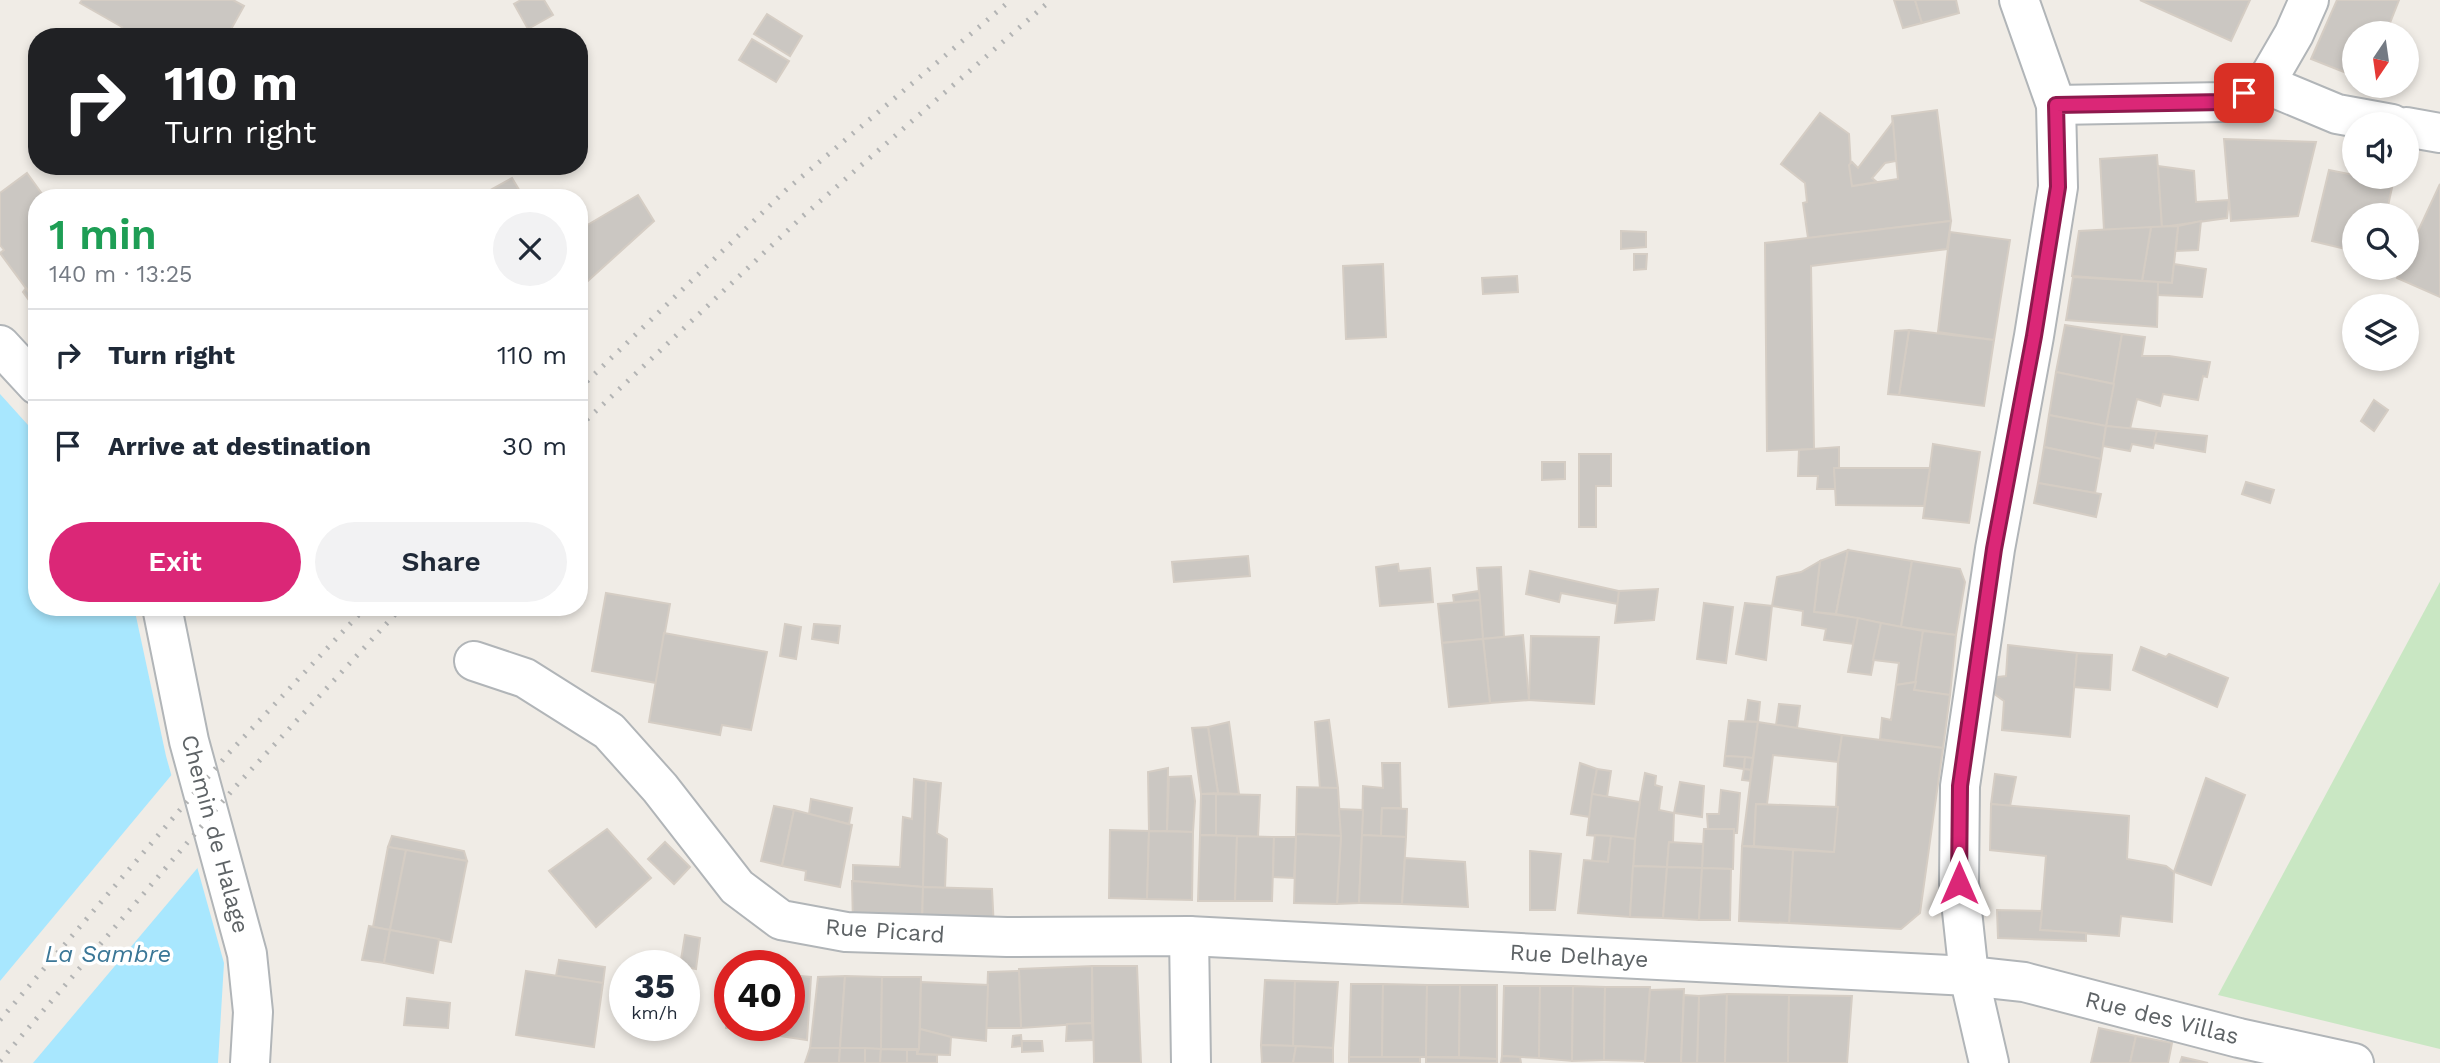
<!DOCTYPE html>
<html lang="en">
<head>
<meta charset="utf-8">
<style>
	:root { --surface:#fff; --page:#f2f2f3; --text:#1f2937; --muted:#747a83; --line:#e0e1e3; --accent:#db2777 }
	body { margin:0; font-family:"Work Sans",sans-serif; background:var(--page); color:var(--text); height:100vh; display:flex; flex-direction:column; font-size:26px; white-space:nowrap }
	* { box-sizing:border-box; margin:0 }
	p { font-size:23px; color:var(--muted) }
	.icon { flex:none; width:38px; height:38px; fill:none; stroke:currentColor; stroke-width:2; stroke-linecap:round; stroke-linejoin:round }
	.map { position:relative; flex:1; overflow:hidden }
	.drawer { position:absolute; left:28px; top:189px; width:560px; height:427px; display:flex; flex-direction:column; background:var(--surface); border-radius:28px; box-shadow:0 4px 10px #0003 }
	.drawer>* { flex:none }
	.guide { position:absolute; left:28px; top:28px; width:560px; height:147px; border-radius:28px; box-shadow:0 4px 10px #0003; background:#202124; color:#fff; overflow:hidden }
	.needle { width:46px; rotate:193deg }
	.fabs { position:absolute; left:2342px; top:21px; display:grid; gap:14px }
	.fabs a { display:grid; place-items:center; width:77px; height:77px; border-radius:50%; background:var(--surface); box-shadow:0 4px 10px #0003; font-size:35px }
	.speed { position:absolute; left:609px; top:950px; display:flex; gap:14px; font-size:35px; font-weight:700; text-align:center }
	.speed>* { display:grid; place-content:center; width:91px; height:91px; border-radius:50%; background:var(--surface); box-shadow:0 4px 10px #0003; line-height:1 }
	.speed small { font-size:18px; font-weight:400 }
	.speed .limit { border:10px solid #d22; background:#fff; color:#111 }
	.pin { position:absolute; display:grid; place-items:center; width:60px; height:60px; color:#fff; margin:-30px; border-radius:14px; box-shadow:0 4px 10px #0006 }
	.me { position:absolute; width:77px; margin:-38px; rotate:0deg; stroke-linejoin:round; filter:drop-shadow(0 0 5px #0008) }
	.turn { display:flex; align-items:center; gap:24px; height:147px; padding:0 21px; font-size:32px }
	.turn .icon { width:91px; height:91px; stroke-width:2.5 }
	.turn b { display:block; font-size:49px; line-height:60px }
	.round { display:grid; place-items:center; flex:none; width:74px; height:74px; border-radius:37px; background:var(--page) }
	.overview { display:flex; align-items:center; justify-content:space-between; height:119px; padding:0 21px }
	h1 { font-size:42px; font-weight:600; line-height:52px; color:#1e9e55 }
	.primary-button { display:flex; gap:14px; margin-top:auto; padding:14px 21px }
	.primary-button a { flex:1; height:80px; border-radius:42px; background:var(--accent); color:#fff; font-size:28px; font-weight:600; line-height:80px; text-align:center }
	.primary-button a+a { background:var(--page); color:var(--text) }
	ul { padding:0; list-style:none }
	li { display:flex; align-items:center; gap:21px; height:91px; padding:0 21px; border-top:2px solid var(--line) }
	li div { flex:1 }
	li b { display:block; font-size:26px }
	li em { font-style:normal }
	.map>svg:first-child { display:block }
	.green { fill:#c9e7c3 }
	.water { fill:#a8e7fe }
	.pier { fill:#f0ece6 }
	.building { fill:#cbc7c2; stroke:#d5cdc4; stroke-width:2 }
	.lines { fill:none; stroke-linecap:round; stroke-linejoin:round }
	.minor-casing { stroke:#b1b5b8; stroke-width:42 }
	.tertiary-casing { stroke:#b1b5b8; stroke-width:42 }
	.minor { stroke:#fff; stroke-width:38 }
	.tertiary { stroke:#fff; stroke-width:38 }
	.rail { stroke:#b3b4b4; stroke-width:5; stroke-dasharray:2 9; stroke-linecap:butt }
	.route-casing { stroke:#8e194d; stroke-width:18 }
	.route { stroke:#db2777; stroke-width:12 }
	.labels { text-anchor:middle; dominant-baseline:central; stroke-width:7; stroke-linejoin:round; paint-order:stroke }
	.street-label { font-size:23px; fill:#5e6366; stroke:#fff }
	.water-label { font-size:24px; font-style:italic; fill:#3b7797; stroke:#fff }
</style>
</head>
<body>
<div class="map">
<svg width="2440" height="1063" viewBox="0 0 2440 1063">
	<rect width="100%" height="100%" fill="#f0ece6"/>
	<!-- green -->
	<polygon class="green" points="2440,582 2440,1049 2218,995"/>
	<!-- water -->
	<polygon class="water" points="0,394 37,435 37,607 134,607 166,756 224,963 218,1063 0,1063"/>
	<!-- pier -->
	<polygon class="pier" points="174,772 200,865 33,1063 0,1063 0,981"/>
	<!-- building -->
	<g class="building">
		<polygon points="82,0 233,0 244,6 230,31 242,37 116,37 122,27 80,3"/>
		<polygon points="521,0 544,0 553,15 528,29 514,4"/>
		<polygon points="1894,0 1915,0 1922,23 1903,28"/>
		<polygon points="1915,0 1956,0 1959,13 1922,23"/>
		<polygon points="2140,0 2250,0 2231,41"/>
		<polygon points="2337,0 2399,0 2386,33 2354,33 2354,76 2311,59"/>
		<polygon points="767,14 802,36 790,56 754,34"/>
		<polygon points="752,39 789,61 776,82 739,60"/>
		<polygon points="1937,110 1951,221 1808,238 1803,203 1807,202 1805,183 1781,164 1820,113 1849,134 1852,186 1898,179 1892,116"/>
		<polygon points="1893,122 1896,161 1885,163 1872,178 1877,182 1852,186 1849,165 1852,162 1858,168"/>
		<polygon points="2224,139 2316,142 2298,216 2231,221"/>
		<polygon points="2157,155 2162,227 2104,230 2100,159"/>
		<polygon points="2158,166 2194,171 2196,202 2229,200 2227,218 2162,227"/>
		<polygon points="2329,170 2354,175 2354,177 2393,183 2386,215 2354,215 2354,251 2312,241"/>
		<polygon points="27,173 45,198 37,198 37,295 32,288 28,291 0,253 4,250 0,245 0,193"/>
		<polygon points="512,178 524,198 476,198"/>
		<polygon points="2440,184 2440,297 2397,278 2401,268 2406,268 2406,257"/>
		<polygon points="638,195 654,221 579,289 579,230"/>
		<polygon points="1951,221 1947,249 1811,266 1814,449 1767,451 1765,243"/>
		<polygon points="2201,221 2198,250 2176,251 2178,226"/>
		<polygon points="2178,226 2172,283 2142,281 2151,227"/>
		<polygon points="2151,227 2142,281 2072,276 2079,231"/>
		<polygon points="1621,231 1646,232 1646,247 1621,249"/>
		<polygon points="1950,232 2010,240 1994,340 1938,332"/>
		<polygon points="1634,254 1647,254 1646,269 1634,270"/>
		<polygon points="1383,264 1386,337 1346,339 1343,266"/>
		<polygon points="2174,264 2206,269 2202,297 2158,295 2158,282 2172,283"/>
		<polygon points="1517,276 1518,292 1483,294 1482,278"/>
		<polygon points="2073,277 2158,282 2157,327 2066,320"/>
		<polygon points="26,288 28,291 32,288 37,295 36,310 23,292"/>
		<polygon points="2065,325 2122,334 2114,384 2056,372"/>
		<polygon points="1909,330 1994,340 1984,406 1899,395"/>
		<polygon points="1909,330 1899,395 1888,394 1895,331"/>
		<polygon points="2122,334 2145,337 2142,356 2169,356 2210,362 2207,377 2203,376 2198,400 2163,394 2160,406 2137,399 2130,429 2106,426"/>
		<polygon points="2056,372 2114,384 2106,426 2049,415"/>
		<polygon points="2374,400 2388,410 2374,431 2361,421"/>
		<polygon points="2049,415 2106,426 2101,459 2044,447"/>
		<polygon points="2106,426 2157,431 2153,448 2132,444 2130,451 2103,446"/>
		<polygon points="2157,431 2207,436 2205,452 2154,443"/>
		<polygon points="1933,444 1980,452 1969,523 1923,518"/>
		<polygon points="1839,447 1839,468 1834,468 1836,489 1817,489 1818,476 1798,476 1799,450"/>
		<polygon points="2044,447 2101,459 2095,493 2038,483"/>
		<polygon points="1579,454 1611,454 1611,486 1596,486 1596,527 1579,527"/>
		<polygon points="1542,462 1565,462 1565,479 1542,480"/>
		<polygon points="1834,468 1930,468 1924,506 1836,505"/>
		<polygon points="2246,482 2274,490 2270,503 2242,494"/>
		<polygon points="2038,483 2101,494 2096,517 2034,503"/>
		<polygon points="1848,550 1836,614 1814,612 1820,561"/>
		<polygon points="1848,550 1912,561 1901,627 1836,614"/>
		<polygon points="1248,556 1250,576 1174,582 1172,562"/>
		<polygon points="1820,561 1814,612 1858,618 1853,644 1824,640 1826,629 1802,625 1803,611 1772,606 1777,577 1801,572"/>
		<polygon points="1912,561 1960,569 1965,582 1956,635 1901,627"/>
		<polygon points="1398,564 1399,571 1430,568 1433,602 1380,606 1376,567"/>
		<polygon points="1501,567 1504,637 1483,639 1477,568"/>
		<polygon points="1530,571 1619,591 1618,604 1561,593 1559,602 1526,594"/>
		<polygon points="1658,589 1654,620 1615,623 1619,591"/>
		<polygon points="1479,591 1480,600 1454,602 1453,595"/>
		<polygon points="606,593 670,604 656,683 592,671"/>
		<polygon points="1480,600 1483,639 1442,643 1438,604"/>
		<polygon points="1704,603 1733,607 1726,663 1697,659"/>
		<polygon points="1745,603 1772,606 1766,660 1736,654"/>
		<polygon points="1858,618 1881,623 1871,675 1848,672"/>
		<polygon points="1881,623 1923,631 1916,682 1896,685 1899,663 1873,660"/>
		<polygon points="785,624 801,627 796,659 780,656"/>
		<polygon points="814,624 840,626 838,643 812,639"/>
		<polygon points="1923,631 1956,635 1950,695 1914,690"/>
		<polygon points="664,633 767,652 751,730 722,725 720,735 649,722"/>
		<polygon points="1523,635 1529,700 1490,703 1483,639"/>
		<polygon points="1531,636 1599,637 1594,704 1529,700"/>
		<polygon points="1483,639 1490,703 1449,707 1442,643"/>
		<polygon points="2008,645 2077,653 2070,737 2002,730 2004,701 1993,693 1994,681 1998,677 2006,676"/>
		<polygon points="2141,647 2166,657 2169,654 2228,678 2217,707 2133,670"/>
		<polygon points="2077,653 2112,655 2110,690 2074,687"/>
		<polygon points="1916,682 1914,690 1950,695 1943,748 1880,739 1882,718 1891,720 1896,685"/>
		<polygon points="1748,700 1760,702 1758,722 1745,721"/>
		<polygon points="1779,704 1800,706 1797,728 1776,725"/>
		<polygon points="1329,720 1338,788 1320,789 1315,722"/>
		<polygon points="1729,721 1758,722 1753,758 1725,756"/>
		<polygon points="1229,722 1239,794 1218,793 1208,727"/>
		<polygon points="1758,722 1842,735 1838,762 1773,755 1767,804 1756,804 1754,846 1742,846"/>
		<polygon points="1208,727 1218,793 1201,794 1192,728"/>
		<polygon points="1842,735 1943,748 1920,913 1901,929 1789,923 1793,850 1834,852 1838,762"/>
		<polygon points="1725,756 1745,757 1744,769 1724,766"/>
		<polygon points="1745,757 1753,758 1751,770 1744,769"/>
		<polygon points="1382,763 1400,763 1401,808 1382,808 1381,836 1362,835 1363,786 1383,788"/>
		<polygon points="1580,763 1597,769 1590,817 1571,814"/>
		<polygon points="1168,768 1167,831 1149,831 1148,772"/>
		<polygon points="1597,769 1611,771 1607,797 1592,794"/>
		<polygon points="1744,769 1751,770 1750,781 1742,780"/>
		<polygon points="1645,773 1656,776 1655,785 1662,787 1659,810 1674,813 1673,842 1669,842 1667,867 1633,866 1637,817"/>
		<polygon points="1995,774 2016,777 2010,806 1991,804"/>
		<polygon points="1191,776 1195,801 1193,832 1167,831 1169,777"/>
		<polygon points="2206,778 2245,795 2211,885 2174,872"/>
		<polygon points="914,779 926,781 923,887 853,881 853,865 900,867 903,817 912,819"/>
		<polygon points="926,781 941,783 937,833 947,839 945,888 923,887"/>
		<polygon points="1680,782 1704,786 1702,817 1674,813"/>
		<polygon points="1297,787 1338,788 1341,836 1296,834"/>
		<polygon points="1721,790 1740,793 1737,833 1734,833 1734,829 1708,829 1707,814 1719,814"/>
		<polygon points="1201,794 1216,794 1216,835 1200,835"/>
		<polygon points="1216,794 1260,795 1258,837 1216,835"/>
		<polygon points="1592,794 1640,802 1635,839 1587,835"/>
		<polygon points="811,799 852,808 849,824 809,814"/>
		<polygon points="1756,804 1838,807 1834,852 1754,846"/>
		<polygon points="1991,804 2129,816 2127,859 2166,866 2174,872 2172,922 2121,916 2119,936 2040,930 2046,856 1990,850"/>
		<polygon points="774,806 794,810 782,866 761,861"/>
		<polygon points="1382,808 1407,809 1406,837 1381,836"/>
		<polygon points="1339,809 1363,810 1359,903 1337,904 1341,836"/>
		<polygon points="794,810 852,825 840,887 805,880 806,871 782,866"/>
		<polygon points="607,829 651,878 596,927 549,871"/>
		<polygon points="1704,829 1734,829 1733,869 1702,868"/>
		<polygon points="1110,830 1149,831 1147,899 1109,898"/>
		<polygon points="1149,831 1193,832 1192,900 1147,899"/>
		<polygon points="1296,834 1341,836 1337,904 1294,903"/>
		<polygon points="1200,835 1237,836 1235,901 1198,901"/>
		<polygon points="1362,835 1406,837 1402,904 1359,903"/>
		<polygon points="1595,835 1611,836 1608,862 1592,861"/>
		<polygon points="392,836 464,851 467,861 388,847"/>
		<polygon points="1237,836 1274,837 1272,901 1235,901"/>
		<polygon points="1611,836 1635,839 1630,917 1578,913 1584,860 1608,862"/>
		<polygon points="1274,837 1296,837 1294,878 1273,877"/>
		<polygon points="665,842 690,867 674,884 648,859"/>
		<polygon points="1669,842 1703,844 1702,868 1667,867"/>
		<polygon points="1742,846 1793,850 1789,923 1739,921"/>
		<polygon points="388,847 406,850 390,930 373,927"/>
		<polygon points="406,850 467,861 451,942 390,930"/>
		<polygon points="1530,851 1561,854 1555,910 1530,910"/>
		<polygon points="1405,858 1465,862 1468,907 1402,904"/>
		<polygon points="1633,866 1667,867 1663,918 1630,917"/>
		<polygon points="1667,867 1702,868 1699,920 1663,918"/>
		<polygon points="1702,868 1731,869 1730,920 1699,920"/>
		<polygon points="852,881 923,887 922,927 853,924"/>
		<polygon points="923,887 992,889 994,929 922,927"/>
		<polygon points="1997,910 2042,911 2040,930 2086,933 2086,941 1998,938"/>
		<polygon points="369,926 390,930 384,963 362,960"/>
		<polygon points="390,930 439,939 433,973 384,963"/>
		<polygon points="685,935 700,938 696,969 680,966"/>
		<polygon points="559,960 605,967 603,983 556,976"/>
		<polygon points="1092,966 1092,1023 1021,1028 1019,969"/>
		<polygon points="1092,966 1137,966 1141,1063 1094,1063"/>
		<polygon points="526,971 603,983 594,1047 516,1035"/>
		<polygon points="1019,971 1021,1028 986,1028 988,972"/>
		<polygon points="789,975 811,977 807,1040 726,1028 730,992 730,1026 789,1026"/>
		<polygon points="845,976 840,1048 810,1048 818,977"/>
		<polygon points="845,976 882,977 881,1049 840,1048"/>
		<polygon points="882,977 921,977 919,1049 881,1049"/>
		<polygon points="1265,980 1295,981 1293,1046 1261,1045"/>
		<polygon points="1295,981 1338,982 1333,1048 1293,1046"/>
		<polygon points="921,982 988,985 986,1041 951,1037 920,1029"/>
		<polygon points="1351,984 1383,984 1382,1057 1349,1057"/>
		<polygon points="1383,984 1427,985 1426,1057 1382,1057"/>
		<polygon points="1427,985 1460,985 1459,1057 1426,1057"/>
		<polygon points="1460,985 1497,985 1497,1059 1459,1057"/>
		<polygon points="1504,986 1540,986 1539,1058 1502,1056"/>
		<polygon points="1540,986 1573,986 1572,1061 1539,1058"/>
		<polygon points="1573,986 1605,987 1604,1060 1572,1061"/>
		<polygon points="1605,987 1650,987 1645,1061 1604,1060"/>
		<polygon points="1684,989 1681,1063 1645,1063 1650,990"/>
		<polygon points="1727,994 1725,1063 1697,1063 1699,996"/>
		<polygon points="1727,994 1789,995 1788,1063 1725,1063"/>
		<polygon points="1684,995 1699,996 1697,1063 1681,1063"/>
		<polygon points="1789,995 1852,996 1847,1063 1788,1063"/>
		<polygon points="407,998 450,1003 448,1028 404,1025"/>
		<polygon points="1092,1023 1093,1040 1066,1041 1067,1024"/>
		<polygon points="2099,1028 2136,1036 2130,1063 2091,1063"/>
		<polygon points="920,1029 951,1037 950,1055 917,1054 919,1049"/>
		<polygon points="1021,1035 1022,1046 1012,1047 1013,1036"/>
		<polygon points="2136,1036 2172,1043 2168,1063 2130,1063"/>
		<polygon points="1022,1041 1042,1041 1043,1051 1022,1052"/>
		<polygon points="1261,1045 1296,1046 1293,1063 1262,1063"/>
		<polygon points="1296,1046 1333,1048 1333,1063 1293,1063"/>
		<polygon points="810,1048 840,1048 839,1063 805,1063"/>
		<polygon points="840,1048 865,1048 865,1063 839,1063"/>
		<polygon points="865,1048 881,1049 880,1063 865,1063"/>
		<polygon points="881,1049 907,1050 907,1063 880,1063"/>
		<polygon points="907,1050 917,1050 917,1054 937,1055 937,1063 907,1063"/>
		<polygon points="1502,1056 1520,1057 1521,1063 1501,1063"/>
		<rect x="1349" y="1057" width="71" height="6"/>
		<polygon points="1426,1057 1497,1059 1497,1063 1426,1063"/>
		<polygon points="2182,1057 2208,1063 2180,1063"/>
	</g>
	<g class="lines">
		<defs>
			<g id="minor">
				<polyline points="2265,84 2337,114 2392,124"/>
				<polyline points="2406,127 2440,133"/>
				<polyline points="0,345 37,385"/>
				<polyline points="162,607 189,741 247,954 253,1012 250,1063"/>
				<polyline points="474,661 525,678 609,731 660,788 737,887 781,920 846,932 1007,937 1189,936 1969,976 2024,982 2239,1038 2354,1063"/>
				<polyline points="1189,936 1191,1063"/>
			</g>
			<g id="tertiary">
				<polyline points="2056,105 2224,102 2265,84 2294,34 2309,0"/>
				<polyline points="1989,1063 1969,976 1959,883 1960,786 1995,549 2034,336 2058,187 2056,105 2019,0"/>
			</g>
		</defs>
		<!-- minor casing -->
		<use href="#minor" class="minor-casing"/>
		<!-- tertiary casing -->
		<use href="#tertiary" class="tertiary-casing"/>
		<!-- minor -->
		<use href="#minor" class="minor"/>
		<!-- tertiary -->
		<use href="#tertiary" class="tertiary"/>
		<!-- rail -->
		<g class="rail">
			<polyline points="579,389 786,190 1011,0"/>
			<polyline points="579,427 803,216 1051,0"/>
			<polyline points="0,1020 227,755 366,607"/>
			<polyline points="0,1061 236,786 402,607"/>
		</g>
	</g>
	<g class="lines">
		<defs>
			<polyline id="route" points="1959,883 1960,786 1994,549 2034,336 2058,187 2056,105 2224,102 2244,93"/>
		</defs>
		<!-- route casing -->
		<use href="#route" class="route-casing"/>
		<!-- route -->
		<use href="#route" class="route"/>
	</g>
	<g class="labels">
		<!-- street labels -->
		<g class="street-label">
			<text transform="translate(215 834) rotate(75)">Chemin de Halage</text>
			<text transform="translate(885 931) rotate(4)">Rue Picard</text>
			<text transform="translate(1579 956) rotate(3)">Rue Delhaye</text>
			<text transform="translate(2162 1018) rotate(14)">Rue des Villas</text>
		</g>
		<!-- water labels -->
		<g class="water-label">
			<text x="108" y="954">La Sambre</text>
		</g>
	</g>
</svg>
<div class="fabs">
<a><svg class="needle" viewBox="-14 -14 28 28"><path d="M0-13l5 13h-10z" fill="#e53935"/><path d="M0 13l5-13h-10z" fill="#747a83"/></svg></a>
<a><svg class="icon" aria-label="sound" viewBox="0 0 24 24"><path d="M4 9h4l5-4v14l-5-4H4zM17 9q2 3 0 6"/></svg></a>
<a><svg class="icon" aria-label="search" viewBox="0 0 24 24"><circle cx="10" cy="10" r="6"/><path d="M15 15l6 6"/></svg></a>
<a><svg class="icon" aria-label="layers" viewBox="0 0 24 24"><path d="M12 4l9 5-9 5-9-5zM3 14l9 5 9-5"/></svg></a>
</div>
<div class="speed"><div>35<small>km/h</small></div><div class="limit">40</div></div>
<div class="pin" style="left:2244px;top:93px;background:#d93025"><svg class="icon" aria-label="arrive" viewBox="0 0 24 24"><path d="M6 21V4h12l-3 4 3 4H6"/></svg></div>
<svg class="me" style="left:1959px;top:883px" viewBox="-20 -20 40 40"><path d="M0-17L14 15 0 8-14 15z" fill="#db2777" stroke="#fff" stroke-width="4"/></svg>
<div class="guide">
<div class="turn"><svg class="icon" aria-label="right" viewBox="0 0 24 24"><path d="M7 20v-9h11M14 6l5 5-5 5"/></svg><div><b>110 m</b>Turn right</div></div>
</div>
<section class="drawer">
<div class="overview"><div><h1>1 min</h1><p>140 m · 13:25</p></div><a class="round"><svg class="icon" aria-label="close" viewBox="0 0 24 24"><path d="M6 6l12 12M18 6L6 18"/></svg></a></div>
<ul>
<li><svg class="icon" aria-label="right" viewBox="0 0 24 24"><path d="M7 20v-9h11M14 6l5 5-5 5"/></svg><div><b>Turn right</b></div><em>110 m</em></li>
<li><svg class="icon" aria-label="arrive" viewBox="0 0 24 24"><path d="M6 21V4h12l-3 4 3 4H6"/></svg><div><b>Arrive at destination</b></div><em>30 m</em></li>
</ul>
<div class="primary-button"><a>Exit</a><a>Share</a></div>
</section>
</div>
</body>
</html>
